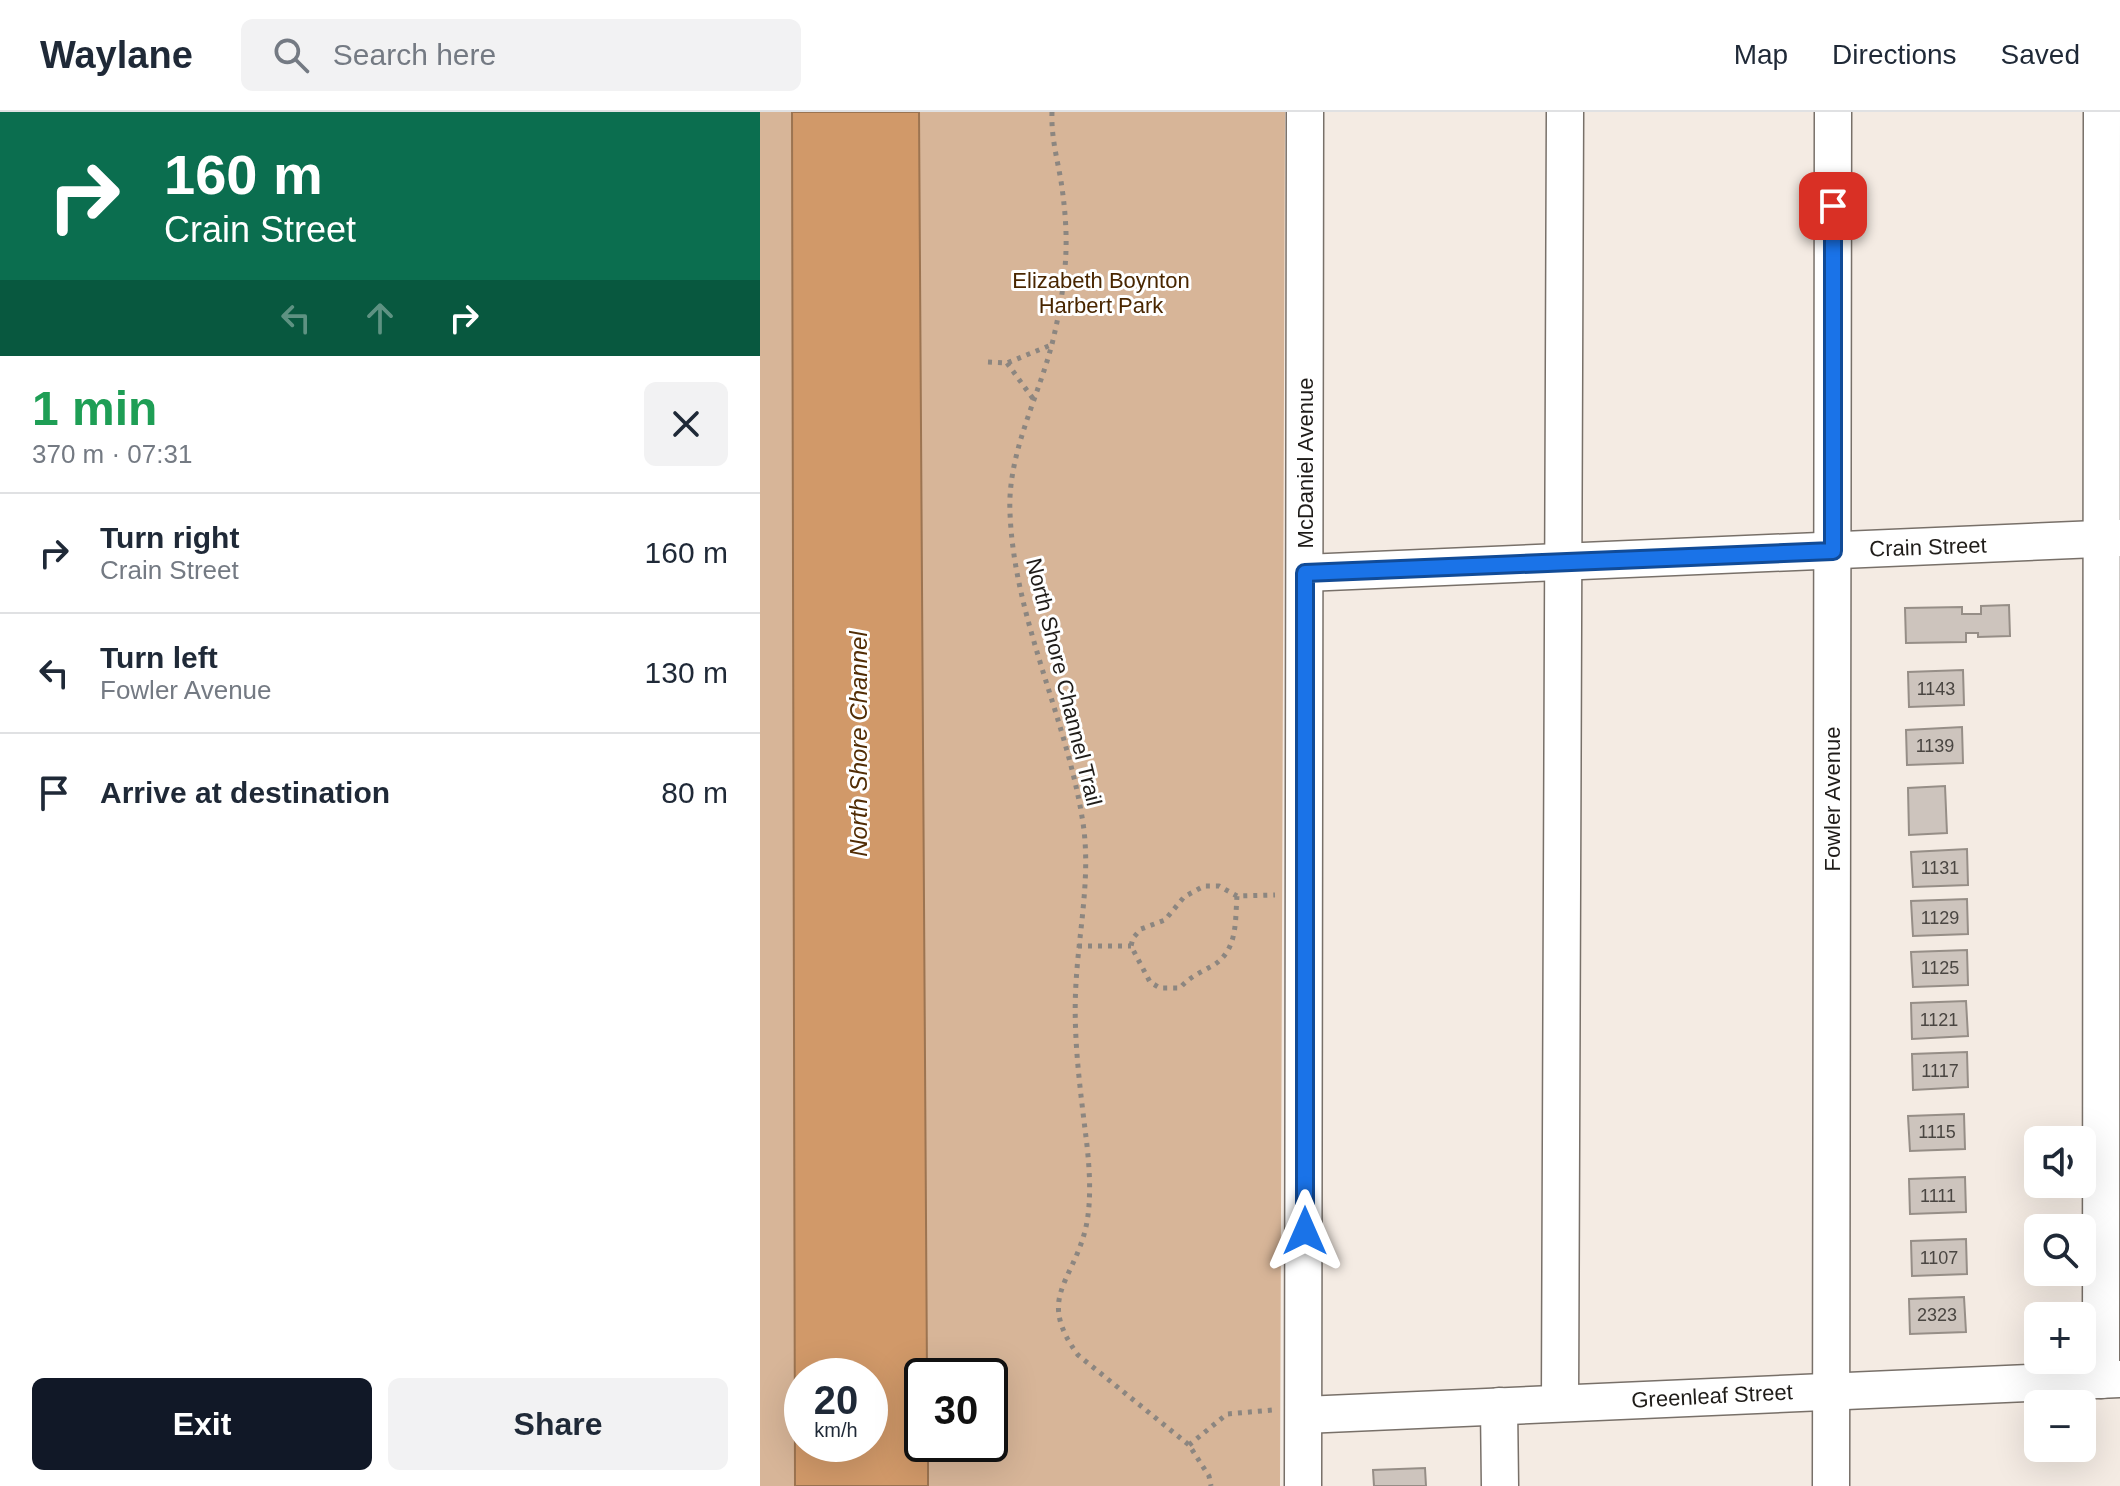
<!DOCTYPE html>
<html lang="en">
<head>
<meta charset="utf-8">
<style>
	:root { --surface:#fff; --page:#f2f2f3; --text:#1f2937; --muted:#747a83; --line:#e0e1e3; --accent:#111827 }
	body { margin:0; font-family:Arial,sans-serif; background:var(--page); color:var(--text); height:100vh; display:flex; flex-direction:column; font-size:30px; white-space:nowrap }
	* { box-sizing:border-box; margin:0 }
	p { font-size:26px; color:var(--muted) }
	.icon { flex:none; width:44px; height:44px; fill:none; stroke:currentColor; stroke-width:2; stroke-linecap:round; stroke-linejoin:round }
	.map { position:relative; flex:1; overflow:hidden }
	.side { display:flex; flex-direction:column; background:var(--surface); width:760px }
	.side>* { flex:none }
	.top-card { background:#0b6e4f; color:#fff; overflow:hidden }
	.fabs { position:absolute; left:1264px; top:1014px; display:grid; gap:16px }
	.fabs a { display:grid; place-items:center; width:72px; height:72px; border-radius:12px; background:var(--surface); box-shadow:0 8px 32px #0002; font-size:40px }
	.speed { position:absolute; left:24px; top:1246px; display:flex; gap:16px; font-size:40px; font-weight:700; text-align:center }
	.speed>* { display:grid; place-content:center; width:104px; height:104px; border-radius:50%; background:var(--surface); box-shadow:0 8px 32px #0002; line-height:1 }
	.speed small { font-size:20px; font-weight:400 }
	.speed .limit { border:4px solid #111; border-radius:12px; background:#fff; color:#111 }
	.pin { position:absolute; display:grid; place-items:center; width:68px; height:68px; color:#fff; margin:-34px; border-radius:16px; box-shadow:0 4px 12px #0006 }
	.me { position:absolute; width:88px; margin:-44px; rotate:0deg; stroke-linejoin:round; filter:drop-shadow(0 0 6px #0008) }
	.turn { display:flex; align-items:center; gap:28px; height:168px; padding:0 32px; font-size:36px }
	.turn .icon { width:104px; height:104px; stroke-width:2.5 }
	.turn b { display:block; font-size:56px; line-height:68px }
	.lanes { display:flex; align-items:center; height:76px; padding:0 32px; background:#0003; justify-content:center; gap:40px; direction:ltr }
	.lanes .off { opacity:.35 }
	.round { display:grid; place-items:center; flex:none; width:84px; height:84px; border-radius:12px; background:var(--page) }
	.headline { display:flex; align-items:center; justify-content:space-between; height:136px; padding:0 32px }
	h1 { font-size:48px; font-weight:600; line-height:60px; color:#1e9e55 }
	.cta { display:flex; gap:16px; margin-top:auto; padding:16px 32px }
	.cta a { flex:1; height:92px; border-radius:12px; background:var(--accent); color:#fff; font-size:32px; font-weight:600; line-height:92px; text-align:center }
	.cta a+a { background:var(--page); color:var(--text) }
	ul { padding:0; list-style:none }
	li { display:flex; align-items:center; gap:24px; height:120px; padding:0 32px; border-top:2px solid var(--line) }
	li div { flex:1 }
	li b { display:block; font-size:30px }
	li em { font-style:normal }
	header { display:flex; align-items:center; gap:48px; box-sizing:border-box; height:112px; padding:0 40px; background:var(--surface); border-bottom:2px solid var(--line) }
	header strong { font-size:38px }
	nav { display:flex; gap:44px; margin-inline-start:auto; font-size:28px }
	.search { width:560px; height:72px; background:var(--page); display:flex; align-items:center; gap:20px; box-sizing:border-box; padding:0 28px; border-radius:12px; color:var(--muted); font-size:30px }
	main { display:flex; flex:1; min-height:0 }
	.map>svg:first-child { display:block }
	.green { fill:#d7b598 }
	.water { fill:#d19969; stroke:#9c7451; stroke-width:2; fill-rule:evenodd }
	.building { fill:#cdc4bd; stroke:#968e87; stroke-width:2 }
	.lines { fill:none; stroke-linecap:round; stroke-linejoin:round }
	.minor-casing { stroke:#787069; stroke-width:39 }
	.path { stroke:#8c8680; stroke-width:5; stroke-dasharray:4 6; stroke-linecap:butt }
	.minor { stroke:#fff; stroke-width:36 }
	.route-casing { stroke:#114b97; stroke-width:20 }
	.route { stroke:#1a73e8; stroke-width:14 }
	.labels { text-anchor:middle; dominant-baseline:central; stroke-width:6; stroke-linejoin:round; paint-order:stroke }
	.number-label { font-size:18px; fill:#4a4642 }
	.park-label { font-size:22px; fill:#492600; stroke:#fff }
	.street-label { font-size:22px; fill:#1f1c19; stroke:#fff }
	.water-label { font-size:24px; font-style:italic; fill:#512c04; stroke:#fff }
</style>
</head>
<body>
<header>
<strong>Waylane</strong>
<div class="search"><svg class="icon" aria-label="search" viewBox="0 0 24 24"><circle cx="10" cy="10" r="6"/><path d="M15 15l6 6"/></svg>Search here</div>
<nav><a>Map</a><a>Directions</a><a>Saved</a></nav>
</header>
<main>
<section class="side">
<div class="top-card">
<div class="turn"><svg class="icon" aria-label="right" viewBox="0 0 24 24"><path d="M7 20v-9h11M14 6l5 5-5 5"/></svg><div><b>160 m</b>Crain Street</div></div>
<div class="lanes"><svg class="icon off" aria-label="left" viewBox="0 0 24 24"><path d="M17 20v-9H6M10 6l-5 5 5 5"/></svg><svg class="icon off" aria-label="ahead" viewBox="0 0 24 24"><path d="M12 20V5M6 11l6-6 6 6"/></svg><svg class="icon" aria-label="right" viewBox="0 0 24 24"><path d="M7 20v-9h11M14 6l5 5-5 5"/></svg></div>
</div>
<div class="headline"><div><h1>1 min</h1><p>370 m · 07:31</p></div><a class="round"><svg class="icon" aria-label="close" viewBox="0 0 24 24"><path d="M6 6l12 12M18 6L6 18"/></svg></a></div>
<ul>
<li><svg class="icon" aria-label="right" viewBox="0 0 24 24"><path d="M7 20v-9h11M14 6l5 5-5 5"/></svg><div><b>Turn right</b><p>Crain Street</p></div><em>160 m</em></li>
<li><svg class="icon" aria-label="left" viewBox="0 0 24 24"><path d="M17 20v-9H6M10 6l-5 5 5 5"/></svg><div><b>Turn left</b><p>Fowler Avenue</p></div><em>130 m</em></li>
<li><svg class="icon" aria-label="arrive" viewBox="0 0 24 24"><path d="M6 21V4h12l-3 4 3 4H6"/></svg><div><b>Arrive at destination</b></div><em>80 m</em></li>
</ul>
<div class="cta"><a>Exit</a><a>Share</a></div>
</section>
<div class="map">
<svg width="1360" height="1374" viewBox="0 0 1360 1374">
	<rect width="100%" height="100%" fill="#f4ebe3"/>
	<!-- green -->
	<g class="green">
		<polygon points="0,0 32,0 35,1374 0,1374"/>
		<polygon points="159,0 525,0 520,1374 168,1374 168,1332 230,1332 230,1264 167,1264"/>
	</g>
	<!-- water -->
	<path class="water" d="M32 0H159L167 1264H162V1332H168V1374H35ZM42 1264H110V1332H42Z"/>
	<!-- building -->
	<g class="building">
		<polygon points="1249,493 1250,524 1218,525 1218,521 1206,521 1206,530 1146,531 1145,496 1202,495 1202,502 1221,502 1221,494"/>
		<polygon points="1203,558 1204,593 1149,595 1148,560"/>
		<polygon points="1202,615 1203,651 1147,653 1146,618"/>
		<polygon points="1185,674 1187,721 1149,723 1148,676"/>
		<polygon points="1207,737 1208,773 1153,775 1151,740"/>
		<polygon points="1207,787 1208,822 1153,824 1151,789"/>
		<polygon points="1207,838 1208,873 1153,875 1151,840"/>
		<polygon points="1206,889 1208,924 1152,927 1151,891"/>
		<polygon points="1207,940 1208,975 1153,978 1152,942"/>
		<polygon points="1204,1002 1205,1037 1150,1039 1148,1004"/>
		<polygon points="1205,1065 1206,1100 1150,1102 1149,1067"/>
		<polygon points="1206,1127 1207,1162 1152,1164 1151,1129"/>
		<polygon points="1204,1185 1206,1220 1150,1222 1149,1187"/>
		<polygon points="665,1356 666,1374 614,1374 613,1358"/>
	</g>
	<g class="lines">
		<defs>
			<g id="minor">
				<polyline points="545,461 1360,426"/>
				<polyline points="1341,1268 1342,0"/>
				<polyline points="800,1291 805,0"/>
				<polyline points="739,1294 740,1374"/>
				<polyline points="544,1303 1360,1267"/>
				<polyline points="543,1374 545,0"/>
				<polyline points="1071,1374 1073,0"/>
			</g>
		</defs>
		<!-- minor casing -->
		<use href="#minor" class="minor-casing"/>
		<!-- path -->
		<g class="path">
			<path d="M292 0C291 24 297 46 301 69 306 102 308 132 304 165 302 186 298 207 293 228 279 285 247 341 250 401 254 507 307 606 323 711 331 764 319 818 316 871 313 920 319 968 325 1017 329 1048 333 1088 325 1119 311 1172 277 1187 318 1243L429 1333 449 1364 451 1374"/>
			<polyline points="228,250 247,251 291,233"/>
			<polyline points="247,251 274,288"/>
			<path d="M477 784C475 810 478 839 452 854 441 860 428 866 420 876H400L390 870 371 834 373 826 381 817 405 808 424 785 444 774H459L477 784 515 783"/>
			<polyline points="318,834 371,834"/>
			<polyline points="429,1333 467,1302 513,1298"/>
		</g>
		<!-- minor -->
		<use href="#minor" class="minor"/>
	</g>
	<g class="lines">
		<defs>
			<polyline id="route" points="545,1119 545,461 1073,439 1073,94"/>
		</defs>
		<!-- route casing -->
		<use href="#route" class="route-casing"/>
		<!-- route -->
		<use href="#route" class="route"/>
	</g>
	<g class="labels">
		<!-- number labels -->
		<g class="number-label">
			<text x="1176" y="577">1143</text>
			<text x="1175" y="634">1139</text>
			<text x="1180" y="756">1131</text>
			<text x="1180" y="806">1129</text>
			<text x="1180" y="856">1125</text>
			<text x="1179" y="908">1121</text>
			<text x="1180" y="959">1117</text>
			<text x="1177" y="1020">1115</text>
			<text x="1178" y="1084">1111</text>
			<text x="1179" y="1146">1107</text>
			<text x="1177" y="1203">2323</text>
		</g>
		<!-- park labels -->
		<g class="park-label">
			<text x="341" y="168">Elizabeth Boynton<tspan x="341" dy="25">Harbert Park</tspan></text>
		</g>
		<!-- street labels -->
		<g class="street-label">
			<text transform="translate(545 351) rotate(-90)">McDaniel Avenue</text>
			<text transform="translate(1168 435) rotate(-2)">Crain Street</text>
			<text transform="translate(304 570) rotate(76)">North Shore Channel Trail</text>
			<text transform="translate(1072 687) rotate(-90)">Fowler Avenue</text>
			<text transform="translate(952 1284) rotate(-3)">Greenleaf Street</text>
		</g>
		<!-- water labels -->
		<g class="water-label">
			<text transform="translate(98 632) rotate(-90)">North Shore Channel</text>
		</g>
	</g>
</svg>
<div class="fabs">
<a><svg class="icon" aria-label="sound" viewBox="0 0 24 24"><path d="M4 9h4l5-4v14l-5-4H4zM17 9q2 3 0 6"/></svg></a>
<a><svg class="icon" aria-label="search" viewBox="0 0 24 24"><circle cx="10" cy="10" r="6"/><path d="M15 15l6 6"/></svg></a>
<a>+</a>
<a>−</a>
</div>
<div class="speed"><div>20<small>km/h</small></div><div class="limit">30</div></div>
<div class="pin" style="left:1073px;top:94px;background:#d93025"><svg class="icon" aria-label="arrive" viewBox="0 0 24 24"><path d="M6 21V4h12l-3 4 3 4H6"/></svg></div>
<svg class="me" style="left:545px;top:1119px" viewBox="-20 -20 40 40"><path d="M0-17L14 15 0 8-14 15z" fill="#1a73e8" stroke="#fff" stroke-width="4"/></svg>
</div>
</main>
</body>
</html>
